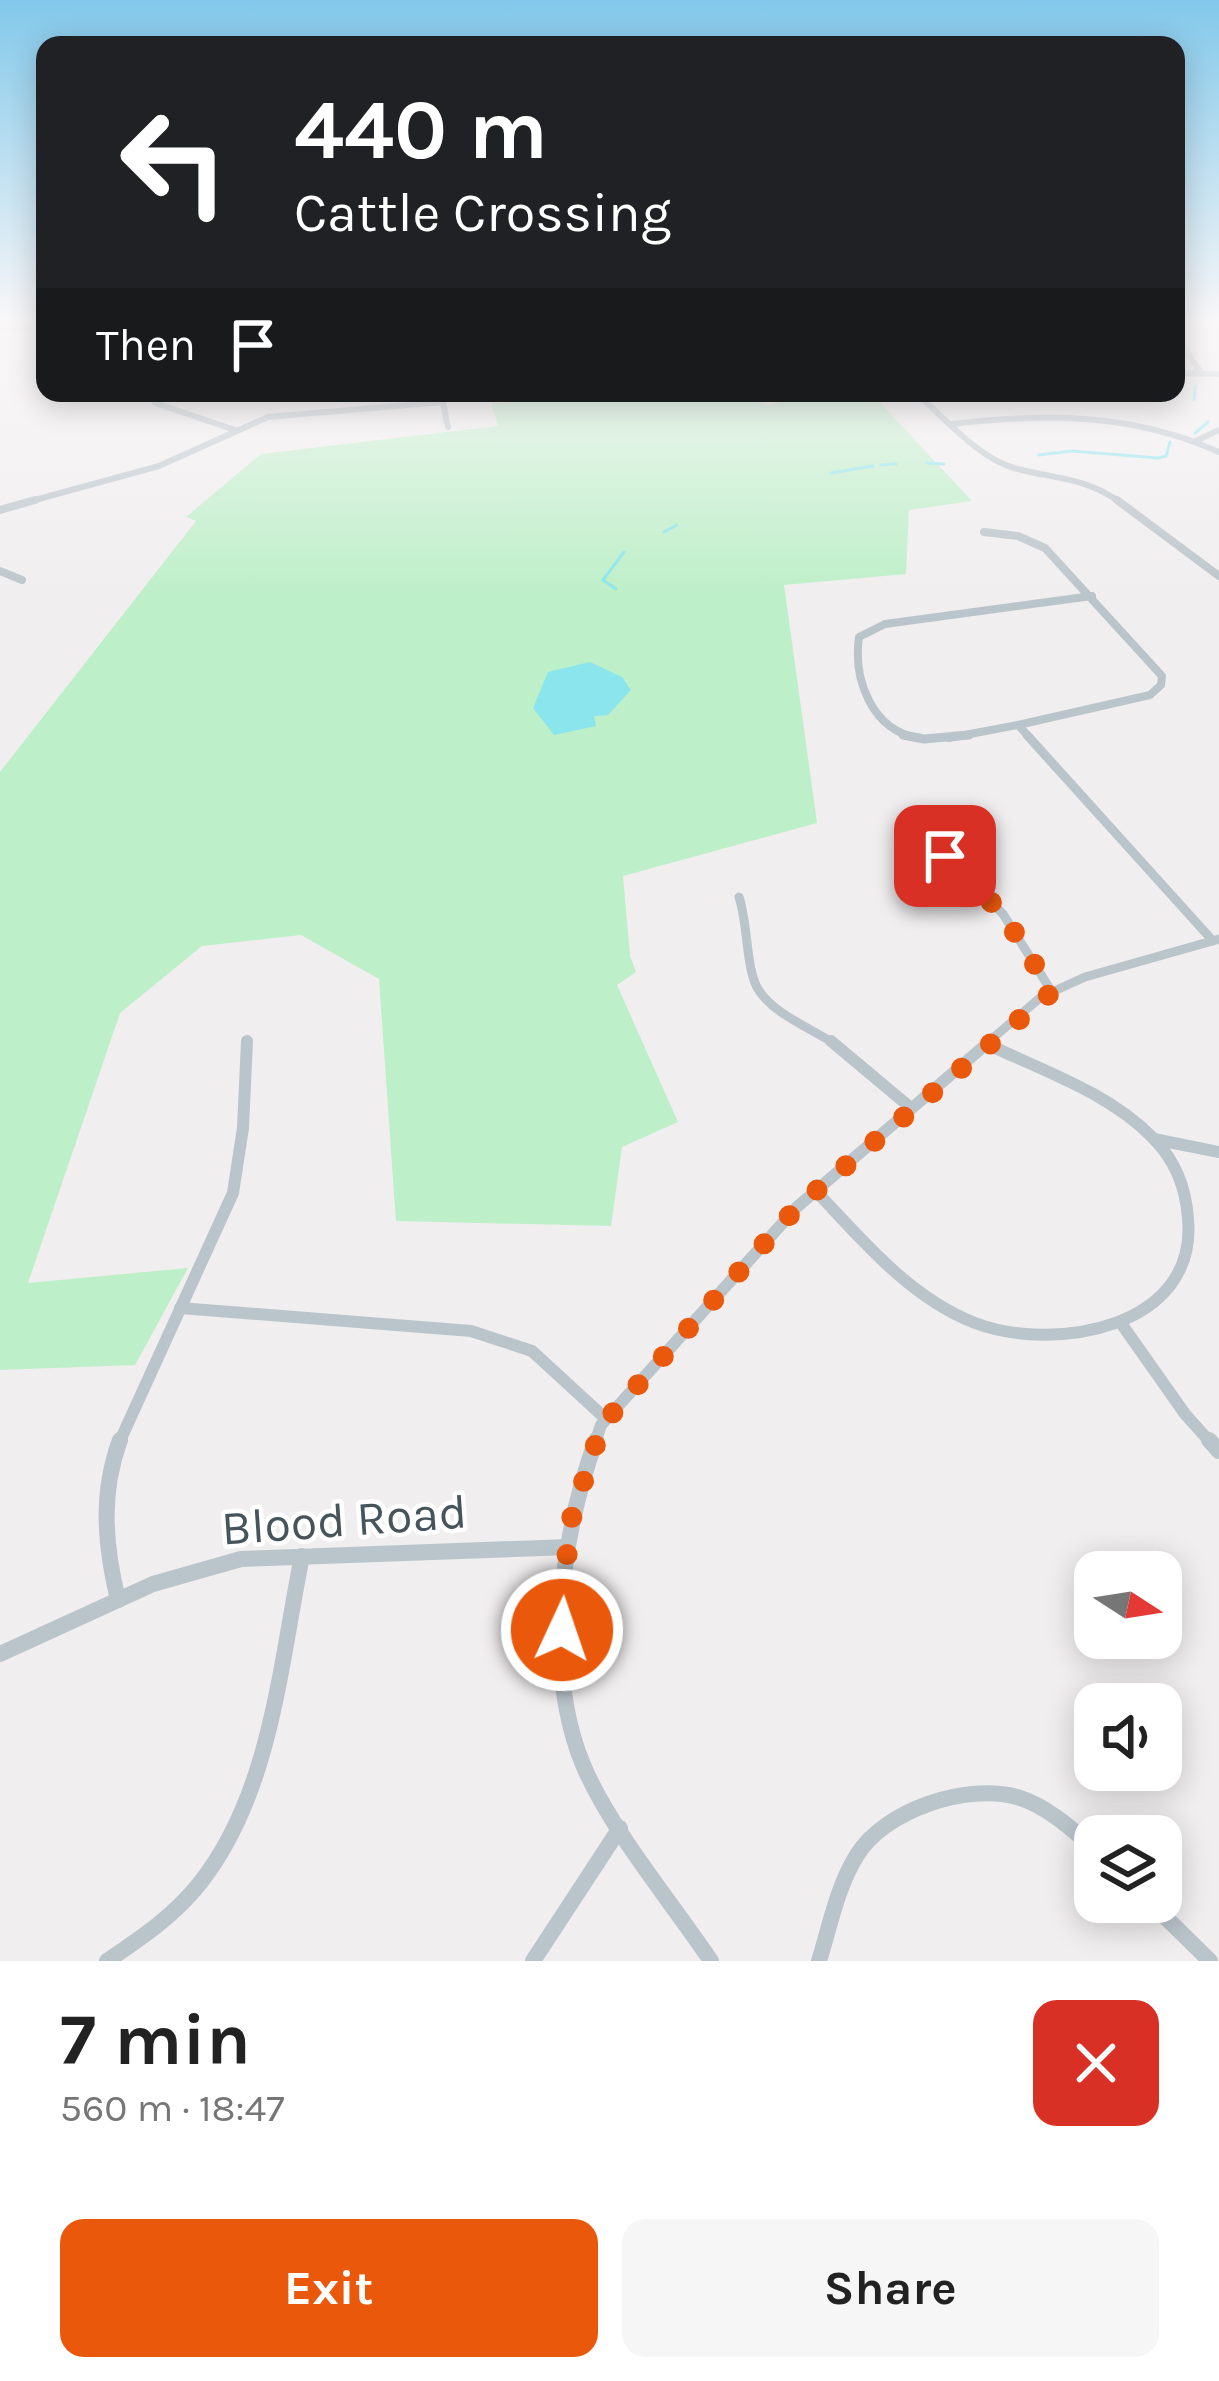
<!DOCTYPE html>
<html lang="en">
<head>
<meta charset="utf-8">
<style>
	:root { --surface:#fff; --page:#f6f6f6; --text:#222; --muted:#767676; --accent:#ea580c }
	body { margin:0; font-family:Karla,sans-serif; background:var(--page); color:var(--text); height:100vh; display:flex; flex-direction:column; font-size:45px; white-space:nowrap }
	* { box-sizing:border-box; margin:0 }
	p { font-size:39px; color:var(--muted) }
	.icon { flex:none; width:66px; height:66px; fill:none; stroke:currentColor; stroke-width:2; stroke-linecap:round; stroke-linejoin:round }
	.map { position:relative; height:1961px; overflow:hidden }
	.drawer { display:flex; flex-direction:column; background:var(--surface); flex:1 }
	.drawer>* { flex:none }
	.banner { position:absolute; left:36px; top:36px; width:1149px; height:366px; border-radius:24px; box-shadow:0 6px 30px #0003; background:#202124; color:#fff; overflow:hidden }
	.needle { width:78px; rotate:102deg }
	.tools { position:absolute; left:1074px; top:1551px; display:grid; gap:24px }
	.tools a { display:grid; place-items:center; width:108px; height:108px; border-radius:24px; background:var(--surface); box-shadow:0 6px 30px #0003; font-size:60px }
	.pin { position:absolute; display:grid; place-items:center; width:102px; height:102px; color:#fff; margin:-51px; border-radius:24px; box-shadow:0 6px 18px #0006 }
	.me { position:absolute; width:132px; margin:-66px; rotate:3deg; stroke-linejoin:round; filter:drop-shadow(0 0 9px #0008) }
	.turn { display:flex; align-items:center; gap:42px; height:252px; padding:0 60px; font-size:54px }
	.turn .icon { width:156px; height:156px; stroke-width:2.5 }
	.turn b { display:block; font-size:84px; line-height:102px }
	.then { display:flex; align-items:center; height:114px; padding:0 60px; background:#0003; gap:24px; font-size:45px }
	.round { display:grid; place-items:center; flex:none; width:126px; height:126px; border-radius:24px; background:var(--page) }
	.summary { display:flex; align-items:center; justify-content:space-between; height:204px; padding:0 60px }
	h1 { font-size:72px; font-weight:700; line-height:90px }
	.button { display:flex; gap:24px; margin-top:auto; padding:24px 60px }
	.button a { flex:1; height:138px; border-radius:24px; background:var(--accent); color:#fff; font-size:48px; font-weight:700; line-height:138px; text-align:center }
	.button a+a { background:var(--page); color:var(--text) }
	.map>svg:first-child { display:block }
	.green { fill:#bdefc8 }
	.water { fill:#8ae6ec }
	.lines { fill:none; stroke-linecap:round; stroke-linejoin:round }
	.stream { stroke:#8ae6ec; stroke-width:3 }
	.minor-far4 { stroke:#bac5cb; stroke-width:6 }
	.minor-far3 { stroke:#bac5cb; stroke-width:8 }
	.minor-far2 { stroke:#bac5cb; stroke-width:9 }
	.minor-far1 { stroke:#bac5cb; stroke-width:12 }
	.minor { stroke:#bac5cb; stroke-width:16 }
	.secondary { fill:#bac8d0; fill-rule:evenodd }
	.route { stroke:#ea580c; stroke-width:21; stroke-dasharray:0 37.8 }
	.labels { text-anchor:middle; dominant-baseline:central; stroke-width:9; stroke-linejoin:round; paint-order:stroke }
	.near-street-label { font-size:48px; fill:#46555c; stroke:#fff }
</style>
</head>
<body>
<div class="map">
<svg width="1219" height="1961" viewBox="0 0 1219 1961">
	<rect width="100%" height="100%" fill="#f1eeef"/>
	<!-- green -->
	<polygon class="green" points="827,393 871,393 972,501 909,510 906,574 784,585 817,823 623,876 630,956 636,972 617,985 678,1122 622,1147 611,1226 396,1221 379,979 301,935 202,946 120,1013 28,1283 188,1268 135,1365 0,1370 0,772 196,521 186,517 261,454 498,426 491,403 747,397 768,405"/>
	<!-- water -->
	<polygon class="water" points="590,662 622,677 631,690 608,715 594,716 596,726 554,735 533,708 548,672"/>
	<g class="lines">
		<!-- stream -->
		<g class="stream">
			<polyline points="1194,400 1195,386"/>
			<polyline points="1195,433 1208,422"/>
			<polyline points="1039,455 1072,451 1158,458 1166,456 1170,442"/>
			<polyline points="927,463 944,464"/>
			<polyline points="881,465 896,464"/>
			<polyline points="831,473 873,466"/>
			<polyline points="664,532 677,525"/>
			<polyline points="616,589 603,580 624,552"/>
		</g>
		<!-- minor-far4 -->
		<g class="minor-far4">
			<polyline points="1176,337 1202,374"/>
			<polyline points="1176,373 1219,374"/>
			<polyline points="441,393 448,427"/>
			<path d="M916 393C944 417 978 458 1014 468 1054 479 1086 477 1121 503"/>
			<polyline points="155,403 235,430"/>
			<path d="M952 424C1046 413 1132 413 1219 452"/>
			<polyline points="1196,441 1219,430"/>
			<polyline points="24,503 159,466 268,417 443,402"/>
		</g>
		<!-- minor-far3 -->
		<g class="minor-far3">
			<polyline points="1117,500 1219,576"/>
			<polyline points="0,510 35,500"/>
			<polyline points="984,532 1018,536 1045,548 1162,676 1161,685 1150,695 1018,725 1030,738"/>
			<polyline points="0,571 22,580"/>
			<path d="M918 738C872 730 853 680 859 637L885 624 1092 596"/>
			<polyline points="949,738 1018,725"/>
		</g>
		<!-- minor-far2 -->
		<g class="minor-far2">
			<polyline points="903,735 924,739 969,735"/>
			<polyline points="1027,735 1213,941"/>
			<polyline points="945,856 1003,914 1052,992"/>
			<path d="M739 897C748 923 746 970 758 989 772 1013 812 1029 835 1044"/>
			<polyline points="986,1044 1041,997 1085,977 1219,939"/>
		</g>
		<!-- minor-far1 -->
		<g class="minor-far1">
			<polyline points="831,1041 911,1108"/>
			<polyline points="1154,1139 1219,1152"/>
			<path d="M815 1190C861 1239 910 1298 975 1323 1054 1353 1198 1328 1188 1219 1186 1188 1175 1160 1153 1138 1108 1092 1043 1071 987 1044"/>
			<polyline points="180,1308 471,1331 532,1351 606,1419"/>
			<polyline points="1123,1326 1185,1414 1211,1443"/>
			<polyline points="119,1443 233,1193 243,1128 247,1041"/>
			<polyline points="595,1443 601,1425 797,1207 990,1041"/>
		</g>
		<!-- minor -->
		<g class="minor">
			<path d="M596 1440C561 1536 543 1671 584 1767 611 1830 672 1903 711 1961"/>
			<polyline points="1209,1440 1219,1451"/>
			<path d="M118 1600C105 1546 100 1494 120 1440"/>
			<polyline points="0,1654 153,1584 241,1559 568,1547"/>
			<polyline points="1150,1902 1210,1961"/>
			<path d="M107 1961C141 1938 174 1916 200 1883 271 1793 280 1665 302 1556"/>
			<polyline points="533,1961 620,1828"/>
			<path d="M819 1961C830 1926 837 1887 857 1855 885 1810 966 1783 1017 1797 1047 1806 1072 1829 1095 1849"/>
		</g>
		<!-- secondary -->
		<polygon class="secondary" points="45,324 45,328 0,332 0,328"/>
	</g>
	<!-- sky -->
	<linearGradient id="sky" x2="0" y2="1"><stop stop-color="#82c8ea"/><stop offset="0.54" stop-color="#f9f7f8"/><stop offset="1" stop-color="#f9f7f8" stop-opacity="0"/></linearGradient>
	<rect width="1219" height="596" fill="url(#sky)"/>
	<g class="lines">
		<!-- route -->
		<polyline class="route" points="562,1630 569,1526 602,1425 797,1207 1052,992 1003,914 945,856"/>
	</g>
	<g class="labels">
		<!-- near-street labels -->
		<g class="near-street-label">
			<text transform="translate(344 1520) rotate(-4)">Blood Road</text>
		</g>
	</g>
</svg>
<div class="tools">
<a><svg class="needle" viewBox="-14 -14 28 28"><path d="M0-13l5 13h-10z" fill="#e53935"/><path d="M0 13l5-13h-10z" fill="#767676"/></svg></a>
<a><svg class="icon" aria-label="sound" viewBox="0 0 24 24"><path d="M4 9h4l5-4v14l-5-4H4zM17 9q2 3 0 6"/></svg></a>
<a><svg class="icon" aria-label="layers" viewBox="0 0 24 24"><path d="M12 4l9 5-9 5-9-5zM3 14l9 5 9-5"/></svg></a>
</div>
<div class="pin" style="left:945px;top:856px;background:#d93025"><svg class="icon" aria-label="arrive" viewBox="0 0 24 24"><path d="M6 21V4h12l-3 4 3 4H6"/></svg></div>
<svg class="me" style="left:562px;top:1630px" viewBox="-20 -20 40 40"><circle r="17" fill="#ea580c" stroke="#fff" stroke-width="3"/><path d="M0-11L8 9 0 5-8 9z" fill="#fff"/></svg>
<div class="banner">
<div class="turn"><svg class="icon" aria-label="left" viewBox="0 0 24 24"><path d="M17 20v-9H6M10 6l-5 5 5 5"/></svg><div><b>440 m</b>Cattle Crossing</div></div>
<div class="then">Then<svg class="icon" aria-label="arrive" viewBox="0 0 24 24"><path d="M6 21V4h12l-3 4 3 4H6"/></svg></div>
</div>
</div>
<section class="drawer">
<div class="summary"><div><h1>7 min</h1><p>560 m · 18:47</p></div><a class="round" style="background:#d93025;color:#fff"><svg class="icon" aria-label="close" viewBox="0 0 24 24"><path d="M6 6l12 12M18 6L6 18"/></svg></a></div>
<div class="button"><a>Exit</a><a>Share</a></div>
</section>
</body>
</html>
